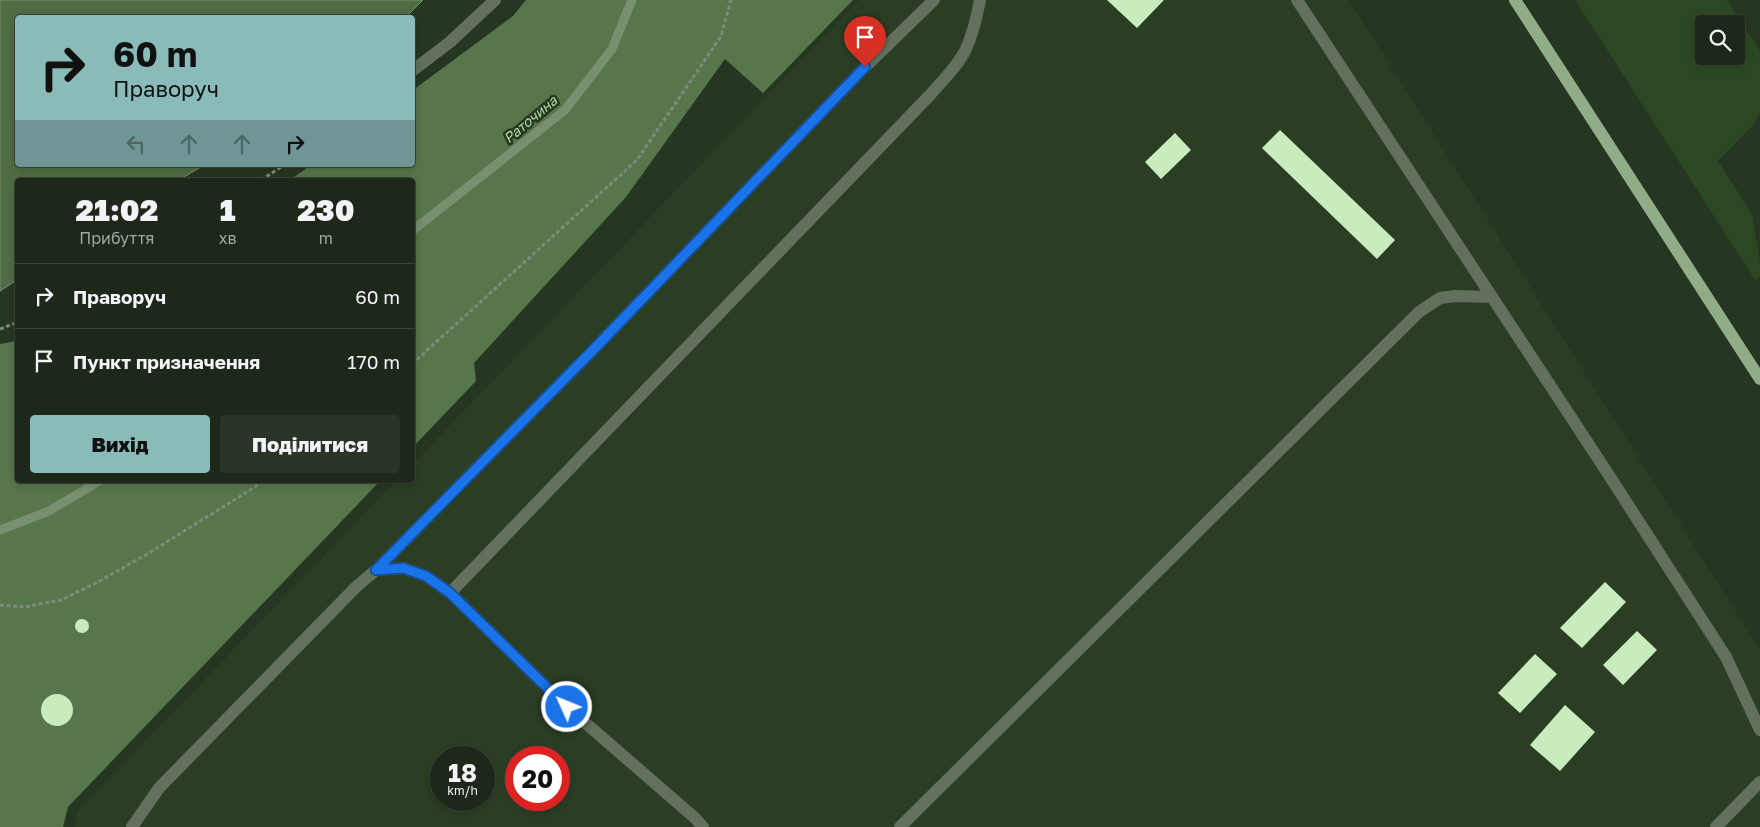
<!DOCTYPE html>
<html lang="uk">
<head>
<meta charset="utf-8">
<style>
	:root { --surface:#1d281a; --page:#2a3427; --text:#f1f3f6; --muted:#a0a6a2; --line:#3b4439; --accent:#8bbbb9 }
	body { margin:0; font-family:"Golos Text",sans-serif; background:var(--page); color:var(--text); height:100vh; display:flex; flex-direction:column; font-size:19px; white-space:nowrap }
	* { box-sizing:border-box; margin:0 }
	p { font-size:16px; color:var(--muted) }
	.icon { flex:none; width:28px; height:28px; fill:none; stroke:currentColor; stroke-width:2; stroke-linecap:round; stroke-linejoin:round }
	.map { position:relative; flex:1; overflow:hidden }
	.drawer { position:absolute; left:15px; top:178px; width:400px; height:305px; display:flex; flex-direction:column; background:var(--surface); border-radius:5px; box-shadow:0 2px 8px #0003,0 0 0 1px var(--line) }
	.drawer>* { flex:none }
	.guide { position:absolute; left:15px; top:15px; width:400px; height:152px; border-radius:5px; box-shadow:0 2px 8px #0003,0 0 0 1px var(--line); background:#8bbbb9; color:#111; overflow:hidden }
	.controls { position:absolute; left:1695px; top:15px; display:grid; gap:10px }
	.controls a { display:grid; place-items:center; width:50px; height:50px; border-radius:5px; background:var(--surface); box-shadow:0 2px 8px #0003,0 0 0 1px var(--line); font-size:25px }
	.speed { position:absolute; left:430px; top:746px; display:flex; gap:10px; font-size:25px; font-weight:700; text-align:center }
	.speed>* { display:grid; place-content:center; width:65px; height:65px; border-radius:50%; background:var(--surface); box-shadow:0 2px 8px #0003,0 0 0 1px var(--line); line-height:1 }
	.speed small { font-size:12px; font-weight:400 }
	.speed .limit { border:8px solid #d22; background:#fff; color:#111 }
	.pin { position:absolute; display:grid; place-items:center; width:42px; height:42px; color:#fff; margin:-51px -21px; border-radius:50% 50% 50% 0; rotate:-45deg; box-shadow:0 0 5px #0007 }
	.pin .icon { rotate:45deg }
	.me { position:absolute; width:55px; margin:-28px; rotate:314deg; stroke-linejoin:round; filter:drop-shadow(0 0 4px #0008) }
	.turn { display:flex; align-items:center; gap:18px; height:105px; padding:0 15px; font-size:22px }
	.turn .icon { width:65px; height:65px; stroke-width:2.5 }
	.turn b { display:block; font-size:35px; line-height:42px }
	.lanes { display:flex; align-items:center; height:48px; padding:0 15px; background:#0003; justify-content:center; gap:25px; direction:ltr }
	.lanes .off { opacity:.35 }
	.eta { display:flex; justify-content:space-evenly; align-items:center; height:85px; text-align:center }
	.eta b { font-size:30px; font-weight:800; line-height:35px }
	.action { display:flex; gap:10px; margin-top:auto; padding:10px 15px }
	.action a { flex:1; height:58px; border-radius:5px; background:var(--accent); color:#111; font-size:20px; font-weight:800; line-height:58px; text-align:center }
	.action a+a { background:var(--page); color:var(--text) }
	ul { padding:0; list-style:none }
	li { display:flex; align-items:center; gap:15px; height:65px; padding:0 15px; border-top:1px solid var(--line) }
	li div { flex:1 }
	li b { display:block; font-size:19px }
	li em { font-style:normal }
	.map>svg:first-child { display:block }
	.built { fill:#2b3e24; fill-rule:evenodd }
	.green { fill:#2c4822; fill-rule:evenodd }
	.forest { fill:#57764c }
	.water { fill:#4f6d44; stroke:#78906f }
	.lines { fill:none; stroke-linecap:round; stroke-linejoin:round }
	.stream { stroke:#78906f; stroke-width:9 }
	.building { fill:#c9ecbe }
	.path { stroke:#7e8b7a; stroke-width:3; stroke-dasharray:4 2.5; stroke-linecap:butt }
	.minor { stroke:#62705d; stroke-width:12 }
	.major { stroke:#91ad88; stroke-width:12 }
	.route-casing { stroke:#114b97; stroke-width:12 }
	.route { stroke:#1a73e8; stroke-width:9 }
	.labels { text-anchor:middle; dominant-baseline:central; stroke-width:5; stroke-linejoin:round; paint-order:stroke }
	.water-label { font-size:14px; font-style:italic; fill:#aedf9d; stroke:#273622 }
</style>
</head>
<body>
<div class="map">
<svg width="1760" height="827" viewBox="0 0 1760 827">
	<rect width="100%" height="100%" fill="#273622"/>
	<!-- built -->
	<path class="built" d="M859 0H1349L1760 650V827H75L77 812 397 480H412L413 464ZM441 758H484V800H441ZM516 758H559V800H516Z"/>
	<!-- green -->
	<path class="green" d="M1575 0H1727L1760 51V113L1753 125 1718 161 1752 214 1760 263V278L1755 280ZM1704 24H1736V56H1704Z"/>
	<!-- forest -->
	<g class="forest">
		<polygon points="526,0 853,0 763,93 725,59 626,197 474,363 476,381 413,447 412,180 290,180 311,165 412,165 413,90 513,16"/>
		<polygon points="17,341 18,480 381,480 68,807 63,827 0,827 0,344"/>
	</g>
	<!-- water -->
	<polygon class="water" points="0,0 423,0 405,18 18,18 18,165 204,165 179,180 18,180 17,280 0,291"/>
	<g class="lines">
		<!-- stream -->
		<g class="stream">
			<polyline points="412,231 565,110 612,49 632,0"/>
			<polyline points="0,530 49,511 101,480"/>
		</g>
	</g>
	<!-- building -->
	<g class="building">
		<polygon points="1107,0 1164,0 1137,28"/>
		<polygon points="1280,130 1395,240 1377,259 1262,148"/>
		<polygon points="1175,133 1191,150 1161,179 1145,162"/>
		<polygon points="1605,582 1626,602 1582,648 1560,628"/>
		<circle cx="82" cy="626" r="7"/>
		<polygon points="1637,631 1657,650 1623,685 1603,665"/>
		<polygon points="1535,654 1557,674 1520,713 1498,693"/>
		<circle cx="57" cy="710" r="16"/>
		<polygon points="1565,705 1595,732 1560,771 1530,745"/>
	</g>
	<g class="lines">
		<!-- path -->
		<g class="path">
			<polyline points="261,180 284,165"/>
			<polyline points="0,329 18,322"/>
			<polyline points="412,364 637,160 721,36 731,0"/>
			<polyline points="0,605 25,607 61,600 98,582 149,553 266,480"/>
		</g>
		<!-- minor -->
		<g class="minor">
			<polyline points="1297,0 1603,466 1726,657 1760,730"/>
			<polyline points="412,71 450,42 495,0"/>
			<polyline points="376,570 594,349 865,67 934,0"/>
			<path d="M450 593 930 95C942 81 958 66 966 49 973 33 977 17 980 0"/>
			<polyline points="132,827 159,788 357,586 376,570 403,568 426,576 450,593 567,707 695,818 703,827"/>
			<polyline points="900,827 1419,312 1440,298 1455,296 1492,297"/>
			<polyline points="1716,827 1760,782"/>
		</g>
		<!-- major -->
		<polyline class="major" points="1515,0 1760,379"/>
	</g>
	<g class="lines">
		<defs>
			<polyline id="route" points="567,707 450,593 426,576 403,568 376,570 594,349 865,67"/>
		</defs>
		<!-- route casing -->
		<use href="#route" class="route-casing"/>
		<!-- route -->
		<use href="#route" class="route"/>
	</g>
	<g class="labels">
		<!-- water labels -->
		<g class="water-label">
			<text transform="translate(530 119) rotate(-40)">Раточина</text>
		</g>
	</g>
</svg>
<div class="controls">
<a><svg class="icon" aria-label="search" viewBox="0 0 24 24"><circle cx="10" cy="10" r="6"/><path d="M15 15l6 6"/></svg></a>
</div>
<div class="speed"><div>18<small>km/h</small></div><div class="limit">20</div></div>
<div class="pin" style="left:865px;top:67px;background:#d93025"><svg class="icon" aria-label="arrive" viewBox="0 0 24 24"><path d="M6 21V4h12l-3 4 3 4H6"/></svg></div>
<svg class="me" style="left:567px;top:707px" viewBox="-20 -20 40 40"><circle r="17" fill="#1a73e8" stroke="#fff" stroke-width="3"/><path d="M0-11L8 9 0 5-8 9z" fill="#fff"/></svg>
<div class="guide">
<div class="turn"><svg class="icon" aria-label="right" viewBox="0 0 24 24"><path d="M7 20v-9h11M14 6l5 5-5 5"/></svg><div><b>60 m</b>Праворуч</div></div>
<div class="lanes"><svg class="icon off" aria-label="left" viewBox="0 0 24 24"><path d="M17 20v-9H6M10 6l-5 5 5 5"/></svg><svg class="icon off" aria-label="ahead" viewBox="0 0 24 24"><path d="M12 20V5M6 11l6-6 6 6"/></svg><svg class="icon off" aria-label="ahead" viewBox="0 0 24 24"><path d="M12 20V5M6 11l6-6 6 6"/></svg><svg class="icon" aria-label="right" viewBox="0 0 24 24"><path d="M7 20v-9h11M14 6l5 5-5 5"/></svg></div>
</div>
<section class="drawer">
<div class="eta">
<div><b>21:02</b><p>Прибуття</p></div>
<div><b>1</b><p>хв</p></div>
<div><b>230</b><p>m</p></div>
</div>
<ul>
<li><svg class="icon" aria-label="right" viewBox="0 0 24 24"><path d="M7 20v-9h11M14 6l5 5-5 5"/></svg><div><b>Праворуч</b></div><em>60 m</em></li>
<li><svg class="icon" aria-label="arrive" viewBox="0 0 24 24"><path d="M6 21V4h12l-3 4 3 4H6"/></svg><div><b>Пункт призначення</b></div><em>170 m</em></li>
</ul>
<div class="action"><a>Вихід</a><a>Поділитися</a></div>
</section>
</div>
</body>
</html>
